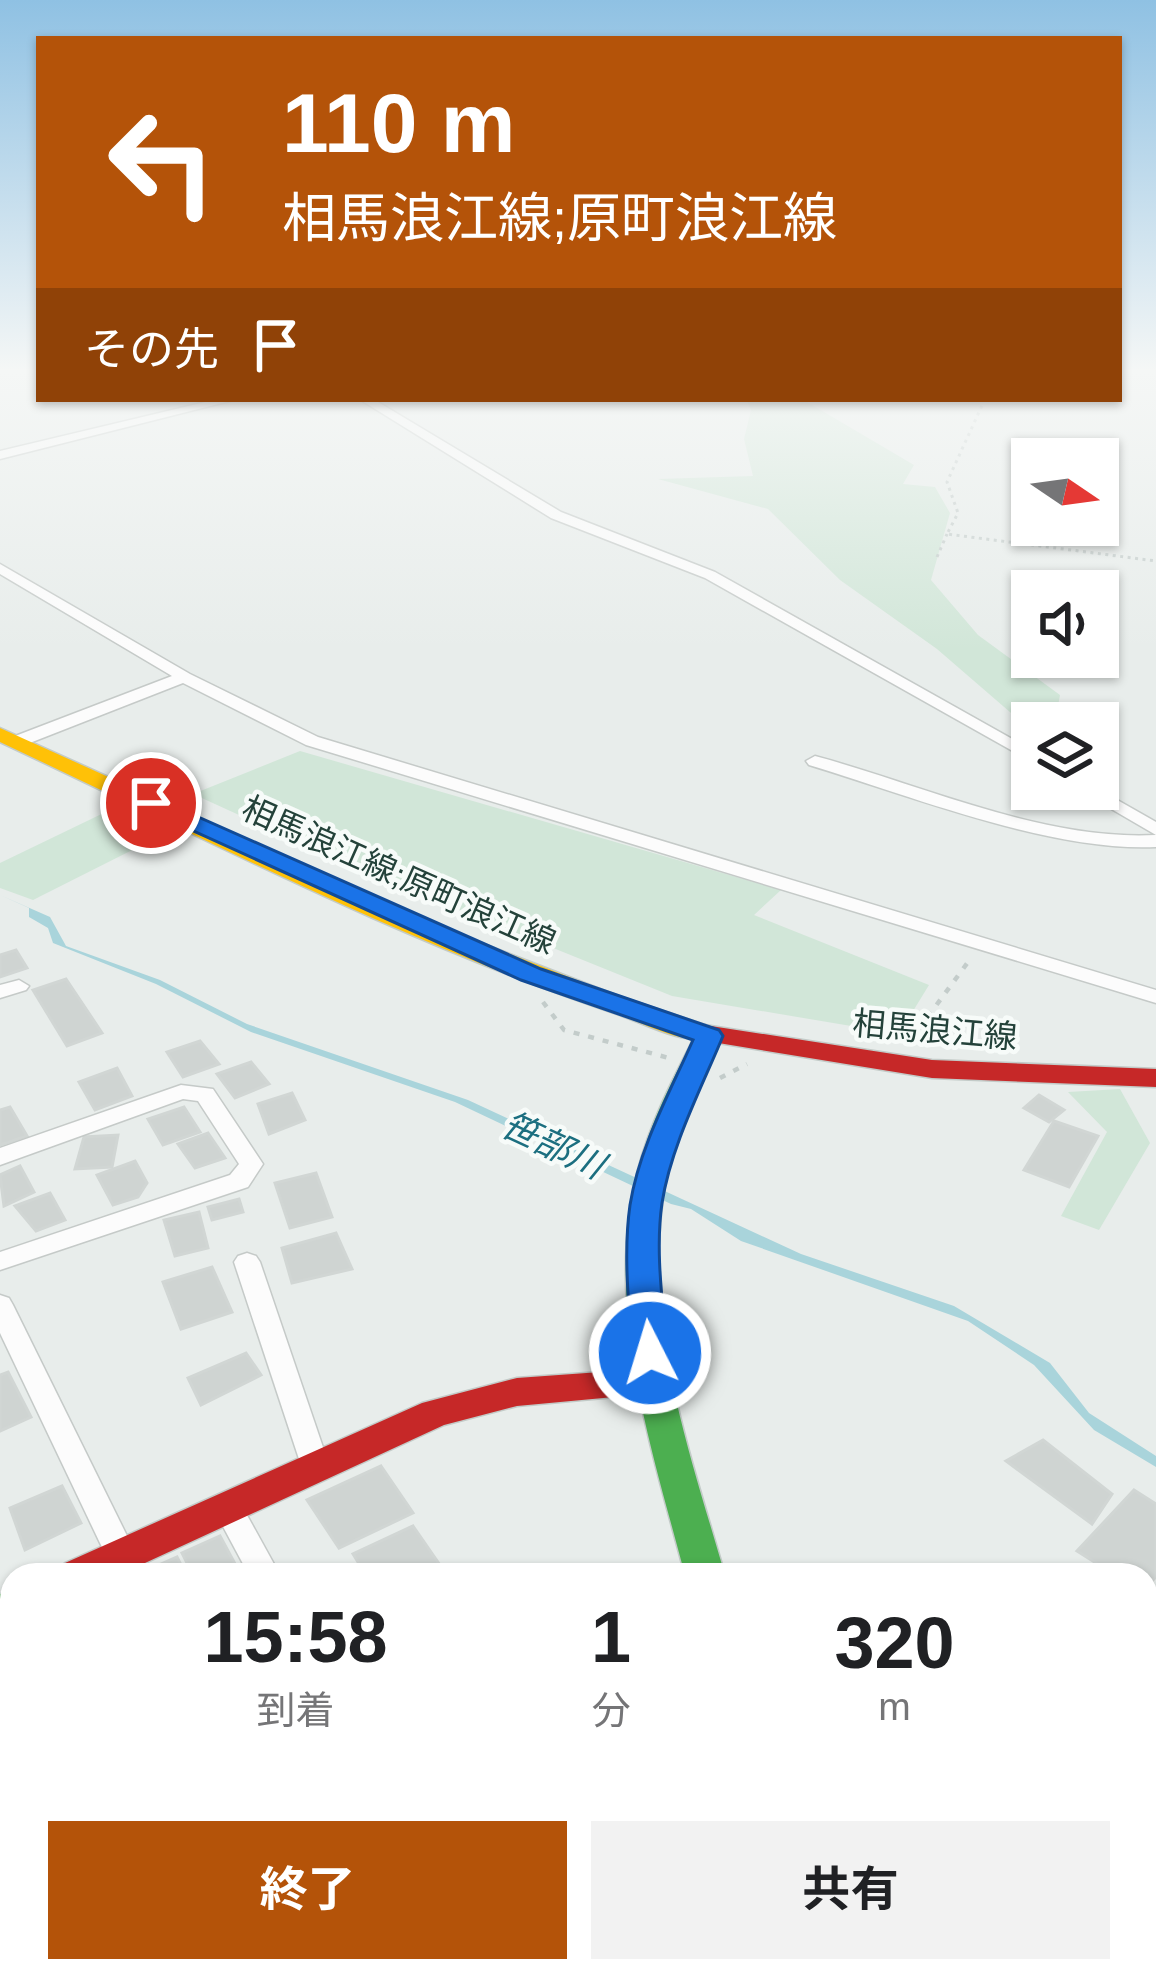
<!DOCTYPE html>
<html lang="ja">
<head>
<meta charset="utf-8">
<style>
	:root { --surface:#fff; --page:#f2f2f2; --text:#202124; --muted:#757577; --accent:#b45309 }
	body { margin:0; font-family:Arial,"Noto Sans JP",sans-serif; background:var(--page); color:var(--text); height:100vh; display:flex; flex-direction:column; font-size:45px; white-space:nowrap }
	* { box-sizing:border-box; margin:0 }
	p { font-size:39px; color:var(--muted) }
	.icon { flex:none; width:66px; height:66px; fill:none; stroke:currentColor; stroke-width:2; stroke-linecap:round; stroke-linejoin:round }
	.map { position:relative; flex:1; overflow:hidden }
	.panel { position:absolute; left:0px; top:1563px; width:1158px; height:420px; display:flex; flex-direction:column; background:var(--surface); border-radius:36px 36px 0 0; box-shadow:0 3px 9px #0004 }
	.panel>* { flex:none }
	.top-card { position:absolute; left:36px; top:36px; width:1086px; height:366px; border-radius:0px; box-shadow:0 3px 9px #0004; background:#b45309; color:#fff; overflow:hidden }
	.needle { width:78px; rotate:103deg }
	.controls { position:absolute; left:1011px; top:438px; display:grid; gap:24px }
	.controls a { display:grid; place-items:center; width:108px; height:108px; border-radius:0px; background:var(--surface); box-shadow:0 3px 9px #0004; font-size:60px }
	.pin { position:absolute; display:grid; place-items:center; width:102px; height:102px; color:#fff; margin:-51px; border:6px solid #fff; border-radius:50%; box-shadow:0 3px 12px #0007 }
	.me { position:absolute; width:132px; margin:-66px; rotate:355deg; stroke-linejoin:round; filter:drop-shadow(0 0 9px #0008) }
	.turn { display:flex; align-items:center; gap:42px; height:252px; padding:0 48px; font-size:54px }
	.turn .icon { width:156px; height:156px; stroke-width:2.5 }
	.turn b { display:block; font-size:84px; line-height:102px }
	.then { display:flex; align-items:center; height:114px; padding:0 48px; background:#0003; gap:24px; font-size:45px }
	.eta { display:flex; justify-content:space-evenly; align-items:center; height:204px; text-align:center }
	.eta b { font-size:72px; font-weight:700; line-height:84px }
	.cta { display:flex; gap:24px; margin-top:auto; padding:24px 48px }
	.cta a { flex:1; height:138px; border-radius:0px; background:var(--accent); color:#fff; font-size:48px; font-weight:700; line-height:138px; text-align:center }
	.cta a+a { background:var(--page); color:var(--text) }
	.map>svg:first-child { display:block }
	.green { fill:#d1e6d8 }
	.water { fill:#a9d4db }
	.building { fill:#cfd4d2; stroke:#d1d6d4; stroke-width:3 }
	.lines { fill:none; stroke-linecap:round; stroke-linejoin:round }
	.street-casing { stroke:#c5cac8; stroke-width:3 }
	.fast-casing { stroke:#c3cbc8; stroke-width:3 }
	.slow-casing { stroke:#c3cbc8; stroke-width:3 }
	.jam-casing { stroke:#c3cbc8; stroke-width:3 }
	.path-far1 { stroke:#c3ccca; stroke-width:3; stroke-dasharray:3 4.5; stroke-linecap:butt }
	.path { stroke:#c3ccca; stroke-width:4.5; stroke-dasharray:6 9; stroke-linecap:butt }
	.street { fill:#fcfcfc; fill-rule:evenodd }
	.fast { fill:#4caf50; fill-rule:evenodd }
	.slow { fill:#ffc107; fill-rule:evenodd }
	.jam { fill:#c62828; fill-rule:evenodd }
	.route { fill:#1a73e8; stroke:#114b97; stroke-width:3 }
	.labels { text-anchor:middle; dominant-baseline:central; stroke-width:9; stroke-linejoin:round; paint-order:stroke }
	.street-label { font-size:33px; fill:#24423a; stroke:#f7fbf9 }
	.water-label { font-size:36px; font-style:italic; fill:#1c6f80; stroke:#f7fbf9 }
</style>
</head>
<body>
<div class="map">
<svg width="1156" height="1983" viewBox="0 0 1156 1983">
	<rect width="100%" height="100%" fill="#e8edeb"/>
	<!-- green -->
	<g class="green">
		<polygon points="746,399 802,399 914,465 903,484 935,487 950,513 931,580 978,635 1060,695 1055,723 1032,723 1032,731 937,649 840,580 768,509 658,479 753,476 744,439 751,410"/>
		<polygon points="300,751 781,890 754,915 929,985 899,1034 672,996 358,869 193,794"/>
		<polygon points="114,808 166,833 33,900 0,888 0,863"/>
		<polygon points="1120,1089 1150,1143 1099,1230 1061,1216 1107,1132 1068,1092"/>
		<polygon points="479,1971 599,1971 603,1983 483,1983"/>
	</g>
	<!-- water -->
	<polygon class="water" points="0,895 50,917 66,946 160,980 247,1024 468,1100 801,1254 954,1306 1050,1363 1089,1413 1156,1456 1156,1467 1094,1430 1034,1365 968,1321 741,1241 691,1209 671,1204 455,1102 251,1032 156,984 53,943 48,928 29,917 29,908"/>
	<!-- building -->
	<g class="building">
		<polygon points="16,950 27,968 0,977 0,955"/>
		<polygon points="66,979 102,1033 67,1046 33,990"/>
		<polygon points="200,1041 219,1064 183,1077 167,1052"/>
		<polygon points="251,1062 269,1084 235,1098 217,1074"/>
		<polygon points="117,1068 132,1096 95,1110 79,1082"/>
		<polygon points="292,1093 305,1120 269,1134 258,1104"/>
		<polygon points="1039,1095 1064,1110 1049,1122 1024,1108"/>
		<polygon points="10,1107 27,1136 0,1145 0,1110"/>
		<polygon points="184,1107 200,1132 163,1145 148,1119"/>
		<polygon points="1054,1121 1098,1136 1069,1187 1024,1170"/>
		<polygon points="208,1133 225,1158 195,1168 178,1144"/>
		<polygon points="118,1135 112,1167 75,1169 84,1137"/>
		<polygon points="135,1161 147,1183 138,1197 113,1205 97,1175"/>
		<polygon points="20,1166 34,1192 4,1206 0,1175"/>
		<polygon points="316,1173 332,1217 290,1228 275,1183"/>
		<polygon points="50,1193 65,1220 36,1231 15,1206"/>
		<polygon points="239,1199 243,1212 212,1220 208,1207"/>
		<polygon points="199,1212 208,1248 175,1256 164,1220"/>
		<polygon points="336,1233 352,1269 292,1283 282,1248"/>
		<polygon points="212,1267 232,1312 181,1329 163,1282"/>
		<polygon points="246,1353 261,1375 201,1405 188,1378"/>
		<polygon points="8,1372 31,1417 0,1431 0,1375"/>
		<polygon points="1043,1440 1112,1494 1092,1524 1006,1461"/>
		<polygon points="381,1466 413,1513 339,1548 307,1500"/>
		<polygon points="62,1486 81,1523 25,1550 10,1508"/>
		<polygon points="1134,1490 1156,1504 1156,1577 1146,1587 1146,1575 1115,1575 1077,1551"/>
		<polygon points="413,1526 444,1571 366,1575 353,1554"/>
		<polygon points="220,1536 241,1575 193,1575 182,1553"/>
		<polygon points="177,1557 186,1575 136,1575"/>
		<polygon points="100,1971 166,1971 170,1983 104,1983"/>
		<polygon points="272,1971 298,1971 303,1983 276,1983"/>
		<polygon points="662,1971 733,1971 729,1983 658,1983"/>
	</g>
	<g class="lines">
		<defs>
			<g id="street">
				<polygon points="218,399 238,399 0,459 0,451"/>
				<polygon points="359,399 373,399 561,512 715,572 1032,750 1032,762 705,578 551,518"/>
				<polygon points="0,564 190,674 318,737 1156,990 1156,1003 306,745 183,683 22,746 10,746 10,738 172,676 0,574"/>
				<path d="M815 756C923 785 1043 841 1156 835L1077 789H1098L1156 822V847C1051 852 911 796 809 765L806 761Z"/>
				<polygon points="19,980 29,986 26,990 0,998 0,985"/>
				<polygon points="181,1085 213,1089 263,1164 248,1187 0,1270 0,1252 230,1175 239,1164 198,1101 183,1099 0,1165 0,1148"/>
				<polygon points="247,1253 256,1256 260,1262 329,1465 325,1473 315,1477 305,1473 301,1465 234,1262 238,1256"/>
				<polygon points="0,1295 9,1298 13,1305 132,1546 136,1555 132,1564 121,1568 110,1564 0,1333"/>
				<polygon points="227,1494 237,1497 280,1575 249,1575 212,1506 217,1497"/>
				<polygon points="12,1954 12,1971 36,1971 31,1983 0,1983 0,1960"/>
				<polygon points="421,1971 474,1971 469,1983 416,1983"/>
			</g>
			<g id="fast">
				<path d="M709 1027 723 1036C701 1080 679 1124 668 1172 637 1306 688 1447 725 1575H685C651 1446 603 1305 638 1170 650 1123 673 1079 695 1036Z"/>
				<polygon points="12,1590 12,1626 0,1631 0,1594"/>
				<polygon points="783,1971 831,1971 834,1983 786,1983"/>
			</g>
			<path id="slow" d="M0 728 440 927 618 996 708 1026 712 1032 708 1038C682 1044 645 1024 620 1015 406 944 204 838 0 742Z"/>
			<g id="jam">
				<polygon points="698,1024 932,1060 1156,1069 1156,1087 932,1078 688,1038 684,1032 688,1026"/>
				<polygon points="656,1368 668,1372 674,1382 668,1392 517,1406 444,1425 119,1575 59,1575 65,1563 422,1403 517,1378"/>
			</g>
		</defs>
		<!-- street casing -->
		<use href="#street" class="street-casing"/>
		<!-- fast casing -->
		<use href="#fast" class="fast-casing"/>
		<!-- slow casing -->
		<use href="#slow" class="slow-casing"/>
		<!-- jam casing -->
		<use href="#jam" class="jam-casing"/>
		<!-- path-far1 -->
		<g class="path-far1">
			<polyline points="985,399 947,482 958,513 947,534 1156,561"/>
			<polyline points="937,557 947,534"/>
		</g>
		<!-- path -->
		<g class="path">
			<polyline points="543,1002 564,1030 669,1058"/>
			<polyline points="910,1041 971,958"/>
			<polyline points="720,1078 747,1064"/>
		</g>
		<!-- street -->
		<use href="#street" class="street"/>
		<!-- fast -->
		<use href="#fast" class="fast"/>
		<!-- slow -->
		<use href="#slow" class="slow"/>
		<!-- jam -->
		<use href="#jam" class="jam"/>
	</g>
	<!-- sky -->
	<linearGradient id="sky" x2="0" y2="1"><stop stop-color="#8fc1e3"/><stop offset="0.57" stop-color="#f5f7f6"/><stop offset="1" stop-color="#f5f7f6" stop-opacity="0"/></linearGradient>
	<rect width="1156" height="650" fill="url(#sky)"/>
	<!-- route -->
	<path class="route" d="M151 796 541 969 719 1030 723 1036C701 1089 671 1146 662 1203 655 1252 663 1304 667 1353L662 1363 650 1367 637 1363 632 1353C629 1304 623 1254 630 1205 639 1148 670 1092 693 1040L521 980 143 808V798Z"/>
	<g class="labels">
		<!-- street labels -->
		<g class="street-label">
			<text transform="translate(399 875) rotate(24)">相馬浪江線;原町浪江線</text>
			<text transform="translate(935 1030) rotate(5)">相馬浪江線</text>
		</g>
		<!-- water labels -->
		<g class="water-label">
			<text transform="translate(553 1145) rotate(25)">笹部川</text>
		</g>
	</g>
</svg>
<div class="controls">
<a><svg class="needle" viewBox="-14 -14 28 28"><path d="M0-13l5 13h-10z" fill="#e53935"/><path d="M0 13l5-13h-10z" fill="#757577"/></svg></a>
<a><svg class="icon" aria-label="sound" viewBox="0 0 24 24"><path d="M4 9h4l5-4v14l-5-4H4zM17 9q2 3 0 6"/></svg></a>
<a><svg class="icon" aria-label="layers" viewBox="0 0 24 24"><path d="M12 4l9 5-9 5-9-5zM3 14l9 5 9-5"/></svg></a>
</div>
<div class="pin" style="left:151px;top:803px;background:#d93025"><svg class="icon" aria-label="arrive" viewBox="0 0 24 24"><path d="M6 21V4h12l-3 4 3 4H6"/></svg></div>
<svg class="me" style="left:650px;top:1353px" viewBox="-20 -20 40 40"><circle r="17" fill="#1a73e8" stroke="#fff" stroke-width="3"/><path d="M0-11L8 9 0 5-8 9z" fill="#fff"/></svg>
<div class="top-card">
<div class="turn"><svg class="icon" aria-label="left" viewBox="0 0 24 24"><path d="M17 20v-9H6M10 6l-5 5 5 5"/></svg><div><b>110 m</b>相馬浪江線;原町浪江線</div></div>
<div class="then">その先<svg class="icon" aria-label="arrive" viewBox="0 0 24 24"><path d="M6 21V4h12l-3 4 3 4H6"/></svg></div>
</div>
<section class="panel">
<div class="eta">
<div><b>15:58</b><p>到着</p></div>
<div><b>1</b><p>分</p></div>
<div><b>320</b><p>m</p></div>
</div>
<div class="cta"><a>終了</a><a>共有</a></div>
</section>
</div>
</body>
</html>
